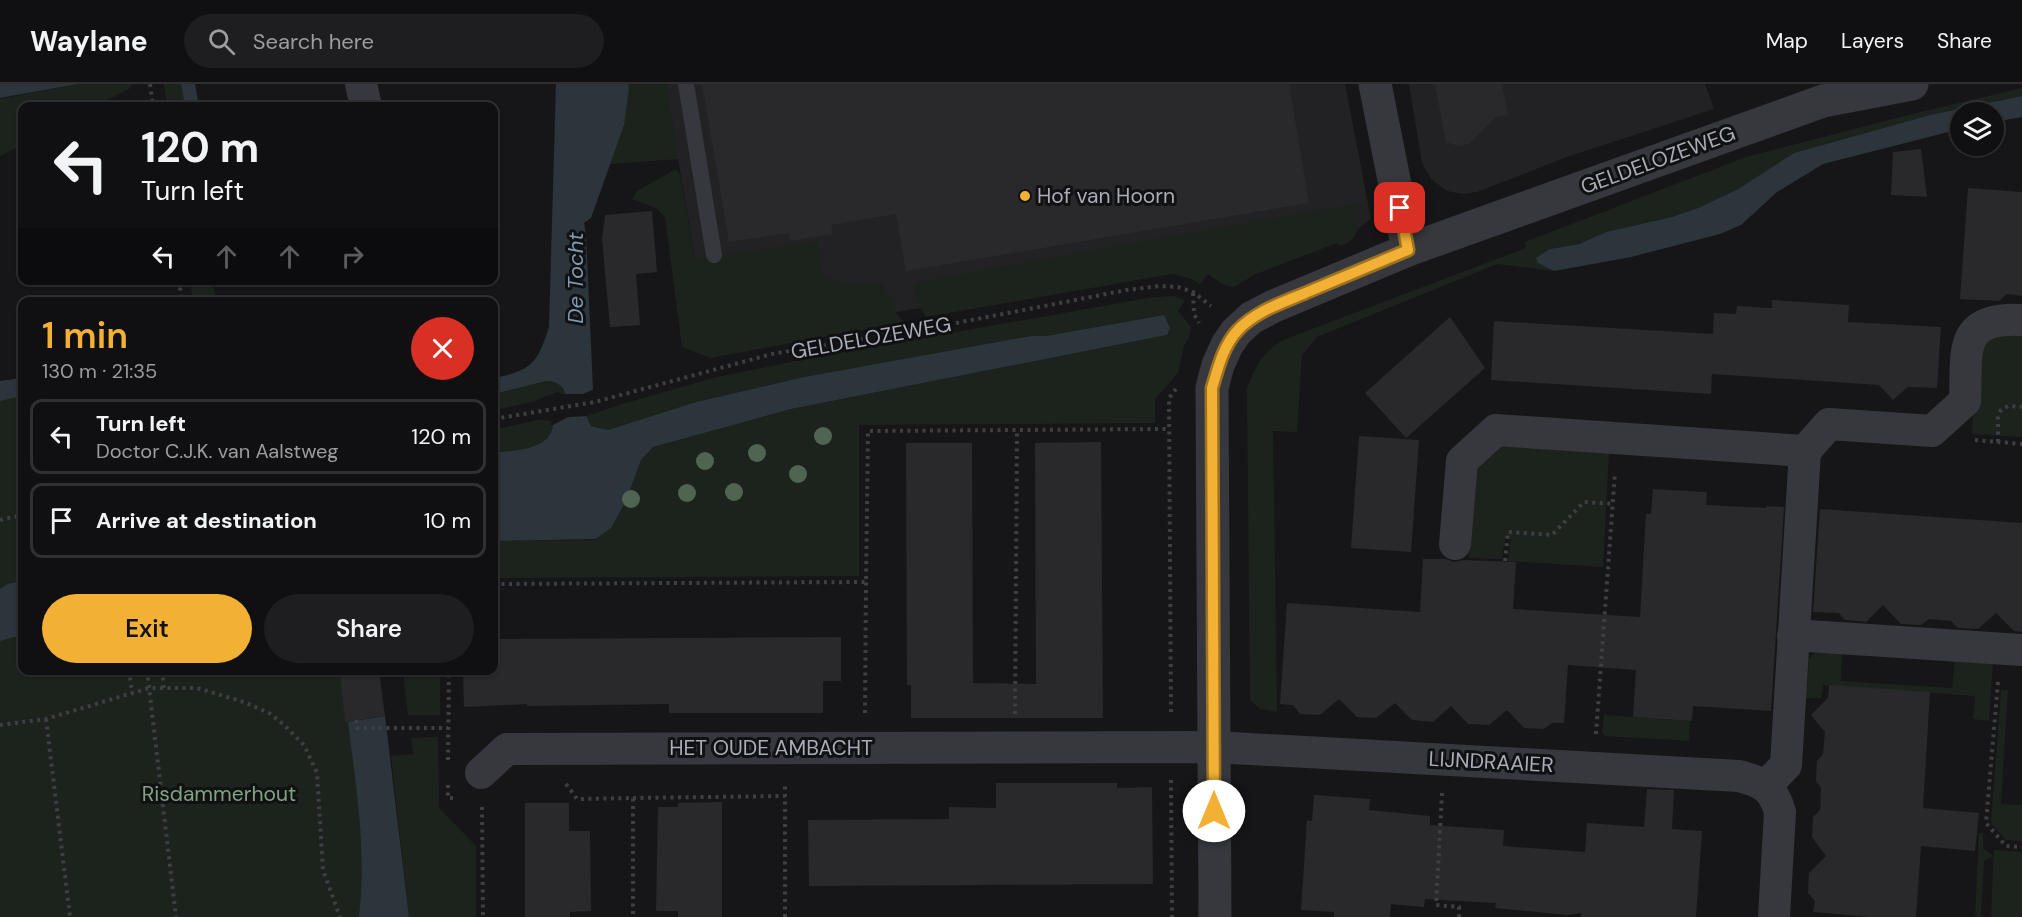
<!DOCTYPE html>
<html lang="en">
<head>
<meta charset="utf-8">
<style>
	:root { --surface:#101012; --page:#1e1e20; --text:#f1f3f6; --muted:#9c9d9f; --line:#303032; --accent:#f2b134 }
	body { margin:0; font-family:"DM Sans",sans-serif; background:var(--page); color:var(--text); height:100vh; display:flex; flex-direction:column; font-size:22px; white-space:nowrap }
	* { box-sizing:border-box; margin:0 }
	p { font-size:20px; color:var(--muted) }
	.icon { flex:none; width:33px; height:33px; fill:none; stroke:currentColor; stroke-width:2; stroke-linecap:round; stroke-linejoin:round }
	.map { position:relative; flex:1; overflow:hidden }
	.drawer { position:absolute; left:18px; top:213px; width:480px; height:378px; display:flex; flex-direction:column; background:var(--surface); border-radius:12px; box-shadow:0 2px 4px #0004,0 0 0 2px var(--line) }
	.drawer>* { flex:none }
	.hud { position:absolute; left:18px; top:18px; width:480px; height:183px; border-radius:12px; box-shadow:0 2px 4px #0004,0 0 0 2px var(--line); background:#101012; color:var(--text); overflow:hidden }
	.tools { position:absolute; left:1950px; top:18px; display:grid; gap:12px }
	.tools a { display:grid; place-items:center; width:54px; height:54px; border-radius:50%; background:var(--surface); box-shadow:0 2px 4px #0004,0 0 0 2px var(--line); font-size:30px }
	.pin { position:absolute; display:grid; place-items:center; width:51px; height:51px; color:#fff; margin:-26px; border-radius:12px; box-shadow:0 3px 9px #0006 }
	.me { position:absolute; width:66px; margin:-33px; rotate:0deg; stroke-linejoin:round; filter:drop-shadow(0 0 4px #0008) }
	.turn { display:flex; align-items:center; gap:21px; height:126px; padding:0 24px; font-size:27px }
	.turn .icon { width:78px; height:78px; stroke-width:2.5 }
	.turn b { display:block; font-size:42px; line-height:51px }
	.lanes { display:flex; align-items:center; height:57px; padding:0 24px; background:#0003; justify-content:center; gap:30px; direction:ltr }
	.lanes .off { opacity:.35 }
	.round { display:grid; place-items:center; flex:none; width:63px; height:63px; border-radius:32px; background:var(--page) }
	.head { display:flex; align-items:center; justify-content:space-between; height:102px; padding:0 24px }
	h1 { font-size:36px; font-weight:600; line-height:45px; color:var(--accent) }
	.button { display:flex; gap:12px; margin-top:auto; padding:12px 24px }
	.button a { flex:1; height:69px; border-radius:36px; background:var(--accent); color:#111; font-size:24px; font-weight:600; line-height:69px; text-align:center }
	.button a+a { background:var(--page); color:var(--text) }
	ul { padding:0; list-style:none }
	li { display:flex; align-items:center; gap:18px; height:75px; margin:0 12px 9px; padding:0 12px; border:3px solid var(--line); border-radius:12px }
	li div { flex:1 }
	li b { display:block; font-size:22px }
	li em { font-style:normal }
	header { display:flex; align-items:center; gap:36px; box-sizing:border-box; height:84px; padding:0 30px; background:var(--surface); border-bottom:2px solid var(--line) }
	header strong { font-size:28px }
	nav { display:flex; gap:33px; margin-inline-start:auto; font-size:21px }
	.search { width:420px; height:54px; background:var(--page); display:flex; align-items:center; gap:15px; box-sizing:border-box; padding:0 21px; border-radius:33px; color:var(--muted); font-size:22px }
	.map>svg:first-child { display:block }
	.built { fill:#222225 }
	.green { fill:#1c231d }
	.water { fill:#2c353c }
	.pier { fill:#161618 }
	.building { fill:#29292c }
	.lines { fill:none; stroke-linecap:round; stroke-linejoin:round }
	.path { stroke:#3d3f44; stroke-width:4; stroke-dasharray:3 4.5; stroke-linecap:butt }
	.service { stroke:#37383d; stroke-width:16 }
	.minor { stroke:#37383d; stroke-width:32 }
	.tertiary { stroke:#37383d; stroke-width:33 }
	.tree { fill:#506452 }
	.route-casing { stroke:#9d7322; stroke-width:15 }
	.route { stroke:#f2b134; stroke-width:10 }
	.poi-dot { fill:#f2b134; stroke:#111113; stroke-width:2 }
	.labels { text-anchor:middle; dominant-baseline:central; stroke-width:6; stroke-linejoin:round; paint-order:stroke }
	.street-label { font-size:21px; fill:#a8adb8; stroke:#111113 }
	.poi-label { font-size:21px; fill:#a8adb8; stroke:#111113; text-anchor:start }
	.park-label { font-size:21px; fill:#7fa381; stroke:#111113 }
	.water-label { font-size:22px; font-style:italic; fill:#7f9bb3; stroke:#111113 }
</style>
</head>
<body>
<header>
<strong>Waylane</strong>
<div class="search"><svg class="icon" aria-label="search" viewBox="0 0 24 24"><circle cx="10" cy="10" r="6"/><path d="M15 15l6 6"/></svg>Search here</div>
<nav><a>Map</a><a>Layers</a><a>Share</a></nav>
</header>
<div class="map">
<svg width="2022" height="833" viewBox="0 0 2022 833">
	<rect width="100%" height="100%" fill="#161618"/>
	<!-- built -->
	<g class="built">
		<polygon points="628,0 1345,0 1371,135 1355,147 920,224 709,258 678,75 609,80"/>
		<polygon points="1409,0 1705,0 1714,25 1567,73 1477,108 1462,110 1447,107 1431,95 1422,79"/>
	</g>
	<!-- green -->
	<g class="green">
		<polygon points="79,0 132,0 129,5 95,22 22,22 22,61 0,72 0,15"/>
		<polygon points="164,0 181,0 185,22 167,22"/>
		<polygon points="628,0 667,0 678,74 609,80 624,41"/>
		<path d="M2022 4V12L1930 31 1794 69 1738 105 1698 124 1672 133 1606 148 1579 160 1550 165 1538 179 1554 187 1497 180 1317 253 1302 271 1297 348 1273 347 1277 628 1260 625 1250 616 1247 304C1257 281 1261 269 1283 256L1526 164 1525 158 1746 73 1904 32Z"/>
		<path d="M676 85 680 90 695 176 817 157 822 189C840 204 860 201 882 199L895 228 904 238 711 274 682 263 665 133 656 124 632 115 637 107Z"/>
		<path d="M1359 121C1360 139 1360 157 1339 162L1337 159 1256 190 1234 203 1224 201 1208 190 1200 200 1189 194 1172 190 926 233 914 214V201L928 196 1323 125Z"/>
		<polygon points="190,197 213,197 216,217 193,217"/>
		<polygon points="1173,212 1185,216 1178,227 1191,243 1189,253 1184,262 1178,289 1155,315 1155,339 859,341 859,492 494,494 494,457 596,456 612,442 626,417 641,376 653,363 791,325 1167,251 1163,231 1046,252 1031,252 804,293 696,318 608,346 591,342 583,329 593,330 622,320 713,294 810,274 1148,214"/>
		<path d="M2022 249V353L1972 350C1974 328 1971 268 1990 255 1997 250 2013 250 2022 249Z"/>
		<polygon points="546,297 558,299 566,311 557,308 532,318 494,326 494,310"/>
		<polygon points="22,303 22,586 359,587 380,755 386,833 0,833 0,308"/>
		<path d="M537 336 559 337 553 341C549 367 514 366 494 369V346Z"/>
		<polygon points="1504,360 1609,369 1603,483 1508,477 1511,455 1505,455 1502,475 1469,474 1475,383"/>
		<polygon points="1818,566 1842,567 1841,597 1952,604 1955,574 1993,577 1989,637 1973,635 1975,612 1823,601 1821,614 1806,614 1809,575"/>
		<polygon points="403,587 440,587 440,631 408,631"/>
		<polygon points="2001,606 2008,606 2001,720 2022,721 2022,757 2006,756 1991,739"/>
		<polygon points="1604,631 1690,637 1689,657 1605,652 1602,648"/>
		<polygon points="438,653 439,724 476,762 476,833 409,833 391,672 413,670 411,654"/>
		<polygon points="1979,749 1983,749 1983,764 1993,772 1984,777 1981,831 1983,833 1975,833"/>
		<polygon points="1994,766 2022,768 2022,833 1991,833"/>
	</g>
	<!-- water -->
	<g class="water">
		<polygon points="0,0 78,0 0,14"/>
		<polygon points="181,0 195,0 199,22 185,22"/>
		<path d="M556 0H628L629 4 624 41 591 134 584 139 586 150 593 306 583 310V331L586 332 591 342 608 346 696 318 804 293 1031 252H1046L1164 231 1170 244 1167 251 791 325 653 363 641 376 626 417 611 444 596 455 494 457V369C513 366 550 367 553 341L567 333C567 316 568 297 546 297L494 310V294C532 287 538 278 549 243Z"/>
		<polygon points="2022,12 2022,33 1994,38 1994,28 1960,28 1960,45 1823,80 1777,108 1741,141 1720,150 1631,173 1554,187 1538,179 1536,174 1550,165 1579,160 1606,148 1672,133 1698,124 1738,105 1794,69 1930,31"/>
		<polygon points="22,294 22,312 0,317 0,297"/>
		<polygon points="22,497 22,551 0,557 0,505 8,500"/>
		<path d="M385 632 409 833H359C367 768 356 703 348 638Z"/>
	</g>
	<!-- pier -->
	<polygon class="pier" points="593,306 593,309 586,312 586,329 589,332 568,333 550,342 551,338 564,331 562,310 583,310"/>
	<!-- building -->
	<g class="building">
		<polygon points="702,0 1289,0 1309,119 906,187 896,130 831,141 833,150 790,157 789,149 729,158"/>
		<polygon points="1435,0 1502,0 1508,31 1496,33 1469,60 1458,62 1446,58"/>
		<polygon points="1921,65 1927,113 1891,111 1893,68"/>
		<polygon points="1968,104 2022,108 2022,212 2007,210 1999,217 1960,215"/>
		<polygon points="652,127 657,188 636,190 640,241 610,243 602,155 605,131"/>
		<polygon points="1772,216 1849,221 1848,238 1941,243 1937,304 1908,303 1893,316 1879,301 1712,290 1711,310 1491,296 1494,237 1713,250 1714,229 1736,230 1737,222 1772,224"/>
		<polygon points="1450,233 1485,284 1406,354 1365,309"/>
		<polygon points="1359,352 1419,356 1411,468 1351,464"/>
		<polygon points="1101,358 1103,634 911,634 911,601 907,601 906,359 972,359 973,599 1036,600 1035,359"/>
		<polygon points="1653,405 1707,408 1706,421 1766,424 1766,422 1784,423 1771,627 1693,622 1692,637 1633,633 1636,586 1568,581 1564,639 1552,639 1544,645 1524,644 1507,626 1489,641 1468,640 1451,622 1433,638 1412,636 1395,619 1376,634 1357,633 1339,615 1320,631 1300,630 1293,621 1280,620 1287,519 1420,528 1423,475 1446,475 1454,478 1464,476 1516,478 1513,525 1640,533 1646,430 1651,430"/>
		<polygon points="1820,425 2022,439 2022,548 2014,547 1996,529 1978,545 1958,544 1951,537 1929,535 1921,541 1901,540 1883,521 1866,538 1845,536 1839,529 1813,528"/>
		<polygon points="841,553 841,597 823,597 823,629 669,629 669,620 527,622 527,620 464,623 463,586 494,586 494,555"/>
		<polygon points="340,586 379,586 385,632 345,638"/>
		<polygon points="1829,601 1930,608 1923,724 1979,729 1975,767 1921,762 1916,833 1870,833 1813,828 1815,817 1808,809 1809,789 1826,772 1812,753 1813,733 1820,726 1821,704 1816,697 1817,677 1823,670 1825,648 1811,631 1828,614"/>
		<polygon points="996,699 1117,699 1117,704 1152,703 1153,800 809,802 808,736 949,735 949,723 996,724"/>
		<polygon points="1647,705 1674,706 1672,745 1702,747 1696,833 1581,833 1581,829 1567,831 1495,824 1496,819 1425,815 1424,823 1391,820 1390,833 1334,833 1334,828 1301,826 1307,736 1312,737 1314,711 1370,715 1369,726 1430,732 1430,741 1504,746 1503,762 1585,768 1587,739 1644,743"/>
		<polygon points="722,718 722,833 678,833 678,827 656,827 658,723 678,723 678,719"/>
		<polygon points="525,719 569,719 569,747 590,747 591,827 570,828 570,833 525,833"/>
	</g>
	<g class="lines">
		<!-- path -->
		<g class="path">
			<polyline points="150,0 153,22"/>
			<polyline points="179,196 182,218"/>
			<polyline points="1193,209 1194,230 1199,239"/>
			<polyline points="494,335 595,318 772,270 956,239 1127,206 1160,202 1178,203 1193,208 1211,222"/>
			<polyline points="1975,356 2022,360"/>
			<polyline points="1998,358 1998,334 2001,326 2008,322 2022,323"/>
			<polyline points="0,436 22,431"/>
			<polyline points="1505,477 1508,448 1552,451 1584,418 1613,420"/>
			<polyline points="494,500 866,498 868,347 1169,345"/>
			<polyline points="129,586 132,609"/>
			<polyline points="147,586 176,833"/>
			<polyline points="162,586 164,604"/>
			<polyline points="1998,598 1986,739 2006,762 2022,763"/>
			<polyline points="1171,628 1169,314 1176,305"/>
			<polyline points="865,629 866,498"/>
			<polyline points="1015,630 1017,346"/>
			<polyline points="46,635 70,833"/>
			<polyline points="356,636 357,644 448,644"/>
			<polyline points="0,641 46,635 149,604 197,604 244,618 269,629 283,640 304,661 317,689 323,786 340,833"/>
			<polyline points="1596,650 1615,388"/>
			<polyline points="448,676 449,586"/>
			<polyline points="1171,696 1172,833"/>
			<polyline points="566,700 577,715 633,714 633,833"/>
			<polyline points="448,701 448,714 457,714"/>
			<polyline points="1442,709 1436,821 1459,823 1459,833"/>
			<polyline points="633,714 785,712"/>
			<polyline points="482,723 483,833"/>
			<polyline points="785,833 785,699"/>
		</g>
		<!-- service -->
		<polyline class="service" points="686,0 714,171"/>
		<!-- minor -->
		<g class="minor">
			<polyline points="361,0 366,22"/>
			<polyline points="1455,460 1462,377 1496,346 1805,367"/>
			<polyline points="1793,551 2022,566"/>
			<path d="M481 689 507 665 1214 663 1739 692C1763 698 1773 704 1780 728L1774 833"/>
			<path d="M1766 702 1786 681 1805 367 1829 340 1932 347 1965 317C1967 267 1957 233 2022 236"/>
		</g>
		<!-- tertiary -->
		<g class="tertiary">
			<polyline points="1375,0 1408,166"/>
			<polyline points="1215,833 1212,304 1218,281 1227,261 1236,248 1251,234 1274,222 1408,166 1823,17 1912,0"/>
		</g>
	</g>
	<!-- trees -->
	<g class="tree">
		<circle cx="823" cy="352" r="9"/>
		<circle cx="757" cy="369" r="9"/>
		<circle cx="705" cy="377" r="9"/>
		<circle cx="798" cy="390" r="9"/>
		<circle cx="734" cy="408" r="9"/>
		<circle cx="687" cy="409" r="9"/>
		<circle cx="631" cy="415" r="9"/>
	</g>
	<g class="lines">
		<defs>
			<path id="route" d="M1214 727 1212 304C1218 284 1223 262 1238 246 1257 226 1285 218 1310 207 1343 193 1375 180 1408 166L1400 124"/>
		</defs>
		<!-- route casing -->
		<use href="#route" class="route-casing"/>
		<!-- route -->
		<use href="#route" class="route"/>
	</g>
	<!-- markers -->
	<circle class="poi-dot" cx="1025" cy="112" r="6"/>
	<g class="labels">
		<!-- street labels -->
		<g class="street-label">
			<text transform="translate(1658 76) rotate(-20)">GELDELOZEWEG</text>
			<text transform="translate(871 254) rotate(-10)">GELDELOZEWEG</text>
			<text x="771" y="664">HET OUDE AMBACHT</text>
			<text transform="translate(1491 678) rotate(3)">LIJNDRAAIER</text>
		</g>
		<!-- poi labels -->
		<g class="poi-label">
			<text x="1037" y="112">Hof van Hoorn</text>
		</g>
		<!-- park labels -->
		<g class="park-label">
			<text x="219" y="710">Risdammerhout</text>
		</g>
		<!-- water labels -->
		<g class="water-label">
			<text transform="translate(575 194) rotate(-90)">De Tocht</text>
		</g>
	</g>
</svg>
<div class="tools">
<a><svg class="icon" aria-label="layers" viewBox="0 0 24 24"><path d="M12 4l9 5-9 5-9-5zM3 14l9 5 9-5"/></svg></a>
</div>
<div class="pin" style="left:1400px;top:124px;background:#d93025"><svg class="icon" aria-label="arrive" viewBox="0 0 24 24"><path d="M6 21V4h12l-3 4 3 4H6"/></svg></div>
<svg class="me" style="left:1214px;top:727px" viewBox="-20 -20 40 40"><circle r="19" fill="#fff"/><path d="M0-13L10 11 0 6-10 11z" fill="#f2b134"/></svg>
<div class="hud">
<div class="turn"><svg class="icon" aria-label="left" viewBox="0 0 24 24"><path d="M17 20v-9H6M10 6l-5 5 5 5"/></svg><div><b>120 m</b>Turn left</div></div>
<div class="lanes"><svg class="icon" aria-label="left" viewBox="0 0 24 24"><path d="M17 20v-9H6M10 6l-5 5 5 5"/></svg><svg class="icon off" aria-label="ahead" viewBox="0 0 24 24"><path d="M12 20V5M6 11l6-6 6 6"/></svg><svg class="icon off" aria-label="ahead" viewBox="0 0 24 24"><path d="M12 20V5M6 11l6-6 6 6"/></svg><svg class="icon off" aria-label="right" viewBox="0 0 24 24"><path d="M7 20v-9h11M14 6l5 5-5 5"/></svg></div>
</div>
<section class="drawer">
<div class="head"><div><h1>1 min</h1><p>130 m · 21:35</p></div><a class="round" style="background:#d93025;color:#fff"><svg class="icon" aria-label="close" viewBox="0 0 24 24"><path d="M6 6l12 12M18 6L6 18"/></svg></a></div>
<ul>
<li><svg class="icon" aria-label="left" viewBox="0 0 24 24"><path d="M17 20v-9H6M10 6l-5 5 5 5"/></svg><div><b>Turn left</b><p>Doctor C.J.K. van Aalstweg</p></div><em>120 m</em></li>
<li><svg class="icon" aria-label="arrive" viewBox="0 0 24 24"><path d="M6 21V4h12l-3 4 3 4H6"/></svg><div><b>Arrive at destination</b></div><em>10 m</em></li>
</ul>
<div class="button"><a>Exit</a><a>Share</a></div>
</section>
</div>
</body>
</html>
